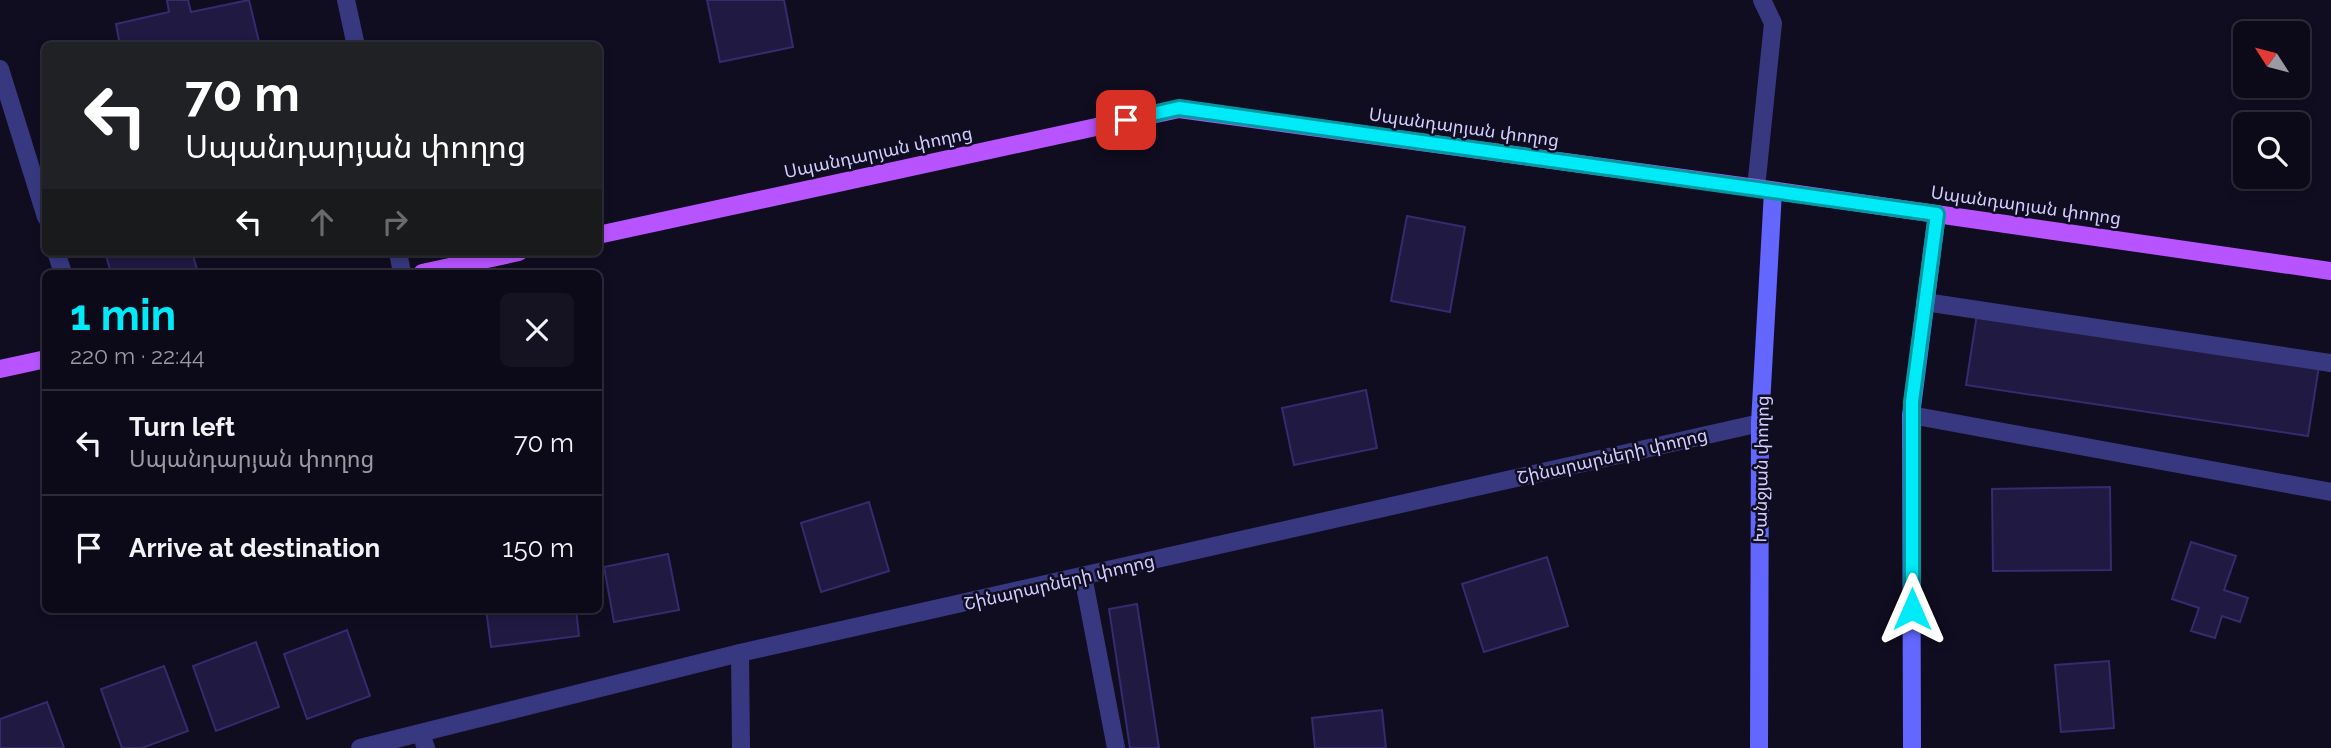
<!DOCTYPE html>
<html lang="en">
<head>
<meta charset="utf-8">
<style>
	:root { --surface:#0c0a19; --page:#151322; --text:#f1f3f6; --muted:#9a9aa2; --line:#2c2b38; --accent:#00eaf8 }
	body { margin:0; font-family:Raleway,"Noto Sans Armenian",sans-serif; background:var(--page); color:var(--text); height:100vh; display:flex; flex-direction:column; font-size:26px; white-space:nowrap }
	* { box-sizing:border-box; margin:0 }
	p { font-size:23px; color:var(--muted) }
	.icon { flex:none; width:38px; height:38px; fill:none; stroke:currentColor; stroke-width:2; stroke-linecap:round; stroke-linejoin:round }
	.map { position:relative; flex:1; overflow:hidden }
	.side { position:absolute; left:42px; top:270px; width:560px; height:343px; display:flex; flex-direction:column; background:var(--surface); border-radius:10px; box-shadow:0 4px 10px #0003,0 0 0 2px var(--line) }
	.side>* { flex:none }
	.top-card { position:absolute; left:42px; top:42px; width:560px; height:214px; border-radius:10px; box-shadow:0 4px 10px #0003,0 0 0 2px var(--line); background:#202124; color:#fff; overflow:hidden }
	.needle { width:46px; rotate:306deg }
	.tools { position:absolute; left:2233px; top:21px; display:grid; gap:14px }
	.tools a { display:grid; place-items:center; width:77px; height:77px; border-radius:10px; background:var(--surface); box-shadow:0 4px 10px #0003,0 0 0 2px var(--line); font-size:35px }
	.pin { position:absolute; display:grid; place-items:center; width:60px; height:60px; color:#fff; margin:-30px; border-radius:14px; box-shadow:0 4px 10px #0006 }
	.me { position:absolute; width:77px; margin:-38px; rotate:0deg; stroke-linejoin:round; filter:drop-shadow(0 0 5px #0008) }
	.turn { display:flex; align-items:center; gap:24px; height:147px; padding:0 28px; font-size:32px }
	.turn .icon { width:91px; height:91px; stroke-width:2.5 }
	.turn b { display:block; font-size:49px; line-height:60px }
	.lanes { display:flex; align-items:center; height:66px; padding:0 28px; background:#0003; justify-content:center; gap:35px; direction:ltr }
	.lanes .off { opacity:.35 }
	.round { display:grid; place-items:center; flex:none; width:74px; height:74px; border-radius:10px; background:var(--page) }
	.headline { display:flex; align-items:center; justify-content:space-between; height:119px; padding:0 28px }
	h1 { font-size:42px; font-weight:700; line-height:52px; color:var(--accent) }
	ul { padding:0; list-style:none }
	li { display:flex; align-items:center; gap:21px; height:105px; padding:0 28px; border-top:2px solid var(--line) }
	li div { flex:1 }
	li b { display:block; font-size:26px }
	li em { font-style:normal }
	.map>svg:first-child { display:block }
	.building { fill:#201942; stroke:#352b6e; stroke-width:2 }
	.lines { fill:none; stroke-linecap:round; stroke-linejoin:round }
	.lane { stroke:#383880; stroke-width:18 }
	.street { stroke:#383880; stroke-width:18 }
	.secondary { stroke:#6467ff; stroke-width:18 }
	.primary { stroke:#b854ff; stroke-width:18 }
	.route-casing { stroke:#0098a1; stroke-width:18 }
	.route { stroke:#00eaf8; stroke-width:12 }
	.labels { text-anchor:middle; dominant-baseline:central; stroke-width:5; stroke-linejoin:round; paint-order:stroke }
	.street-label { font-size:18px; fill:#d1cdff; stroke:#100d21 }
</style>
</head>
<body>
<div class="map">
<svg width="2331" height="748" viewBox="0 0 2331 748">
	<rect width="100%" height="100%" fill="#100d21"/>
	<!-- building -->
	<g class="building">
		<polygon points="167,0 188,0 191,12 249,0 260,46 120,46 116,24 169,12"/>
		<polygon points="707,0 784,0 793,47 720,62"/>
		<polygon points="1407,216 1465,227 1450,312 1391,301"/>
		<polygon points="105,252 192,252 198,273 111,273"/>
		<polygon points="1977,314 2319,366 2308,436 1966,385"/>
		<polygon points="1366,390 1377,448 1294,465 1282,408"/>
		<polygon points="2110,487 2111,570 1993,571 1992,489"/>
		<polygon points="869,502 889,571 821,592 801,523"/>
		<polygon points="2191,542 2236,556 2224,590 2248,598 2240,622 2222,616 2215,638 2191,631 2199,608 2172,599"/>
		<polygon points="668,554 679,610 614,622 604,567"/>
		<polygon points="1547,557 1568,626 1484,652 1462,584"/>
		<polygon points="1137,604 1159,748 1130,748 1109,609"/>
		<polygon points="486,609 576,609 579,636 491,647"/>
		<polygon points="347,630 370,696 307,719 284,654"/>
		<polygon points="256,642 279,707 216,731 193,666"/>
		<polygon points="2109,661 2114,728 2061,732 2055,665"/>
		<polygon points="164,666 188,731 142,748 122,748 101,689"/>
		<polygon points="47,702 64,748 0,748 0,719"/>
		<polygon points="1382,710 1386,748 1315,748 1312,718"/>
	</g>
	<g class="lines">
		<!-- lane -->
		<g class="lane">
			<polyline points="346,0 356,46"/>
			<polyline points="398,252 402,273"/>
			<polyline points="1083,576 1116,748"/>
			<polyline points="421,734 426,748"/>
		</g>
		<!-- street -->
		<g class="street">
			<polyline points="0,69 46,217"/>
			<polyline points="1756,188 1773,23 1762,0"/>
			<polyline points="56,252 63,273"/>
			<polyline points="1925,302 2331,363"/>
			<polyline points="1911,415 2331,492"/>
			<polyline points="740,653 741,748"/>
			<polyline points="360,748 740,653 1760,423"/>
		</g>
		<!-- secondary -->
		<g class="secondary">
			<polyline points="1759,748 1760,423 1773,191"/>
			<polyline points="1912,748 1911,415 1937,214"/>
		</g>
		<!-- primary -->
		<g class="primary">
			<polyline points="598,235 1179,109 1756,188 2331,271"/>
			<polyline points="422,273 519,252"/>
			<polyline points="0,369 46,359"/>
		</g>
	</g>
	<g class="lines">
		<defs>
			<polyline id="route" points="1126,120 1179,108 1937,214 1912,402 1912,609"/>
		</defs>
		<!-- route casing -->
		<use href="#route" class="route-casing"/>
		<!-- route -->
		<use href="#route" class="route"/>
	</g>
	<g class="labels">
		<!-- street labels -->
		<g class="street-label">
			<text transform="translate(1464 127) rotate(8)">Սպանդարյան փողոց</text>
			<text transform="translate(878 152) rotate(-12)">Սպանդարյան փողոց</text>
			<text transform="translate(2026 205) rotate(8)">Սպանդարյան փողոց</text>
			<text transform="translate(1612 456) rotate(-13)">Շինարարների փողոց</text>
			<text transform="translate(1761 469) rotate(-89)">Խանջյան փողոց</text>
			<text transform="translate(1059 582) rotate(-13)">Շինարարների փողոց</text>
		</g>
	</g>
</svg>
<div class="tools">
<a><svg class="needle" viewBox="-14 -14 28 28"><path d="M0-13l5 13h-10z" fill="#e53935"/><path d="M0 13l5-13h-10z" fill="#9a9aa2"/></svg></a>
<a><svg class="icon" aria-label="search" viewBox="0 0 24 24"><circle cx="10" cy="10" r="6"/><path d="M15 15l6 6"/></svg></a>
</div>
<div class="pin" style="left:1126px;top:120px;background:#d93025"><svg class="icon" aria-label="arrive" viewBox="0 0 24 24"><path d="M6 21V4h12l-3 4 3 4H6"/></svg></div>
<svg class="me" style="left:1912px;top:609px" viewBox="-20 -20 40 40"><path d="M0-17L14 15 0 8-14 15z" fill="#00eaf8" stroke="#fff" stroke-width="4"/></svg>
<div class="top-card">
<div class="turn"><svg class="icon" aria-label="left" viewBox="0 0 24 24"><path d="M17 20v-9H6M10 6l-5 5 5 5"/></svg><div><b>70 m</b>Սպանդարյան փողոց</div></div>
<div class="lanes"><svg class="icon" aria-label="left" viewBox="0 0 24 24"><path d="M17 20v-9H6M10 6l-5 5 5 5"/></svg><svg class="icon off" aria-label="ahead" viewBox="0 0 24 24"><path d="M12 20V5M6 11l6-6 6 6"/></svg><svg class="icon off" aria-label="right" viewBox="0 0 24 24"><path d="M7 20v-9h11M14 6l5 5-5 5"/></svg></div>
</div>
<section class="side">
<div class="headline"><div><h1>1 min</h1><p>220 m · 22:44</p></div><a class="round"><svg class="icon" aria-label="close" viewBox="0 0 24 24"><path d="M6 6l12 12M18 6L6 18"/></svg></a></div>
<ul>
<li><svg class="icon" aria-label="left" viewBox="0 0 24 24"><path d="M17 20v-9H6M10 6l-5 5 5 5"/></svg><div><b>Turn left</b><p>Սպանդարյան փողոց</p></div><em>70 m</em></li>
<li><svg class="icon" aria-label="arrive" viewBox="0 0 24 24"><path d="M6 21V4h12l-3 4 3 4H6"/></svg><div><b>Arrive at destination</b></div><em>150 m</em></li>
</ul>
</section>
</div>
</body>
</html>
